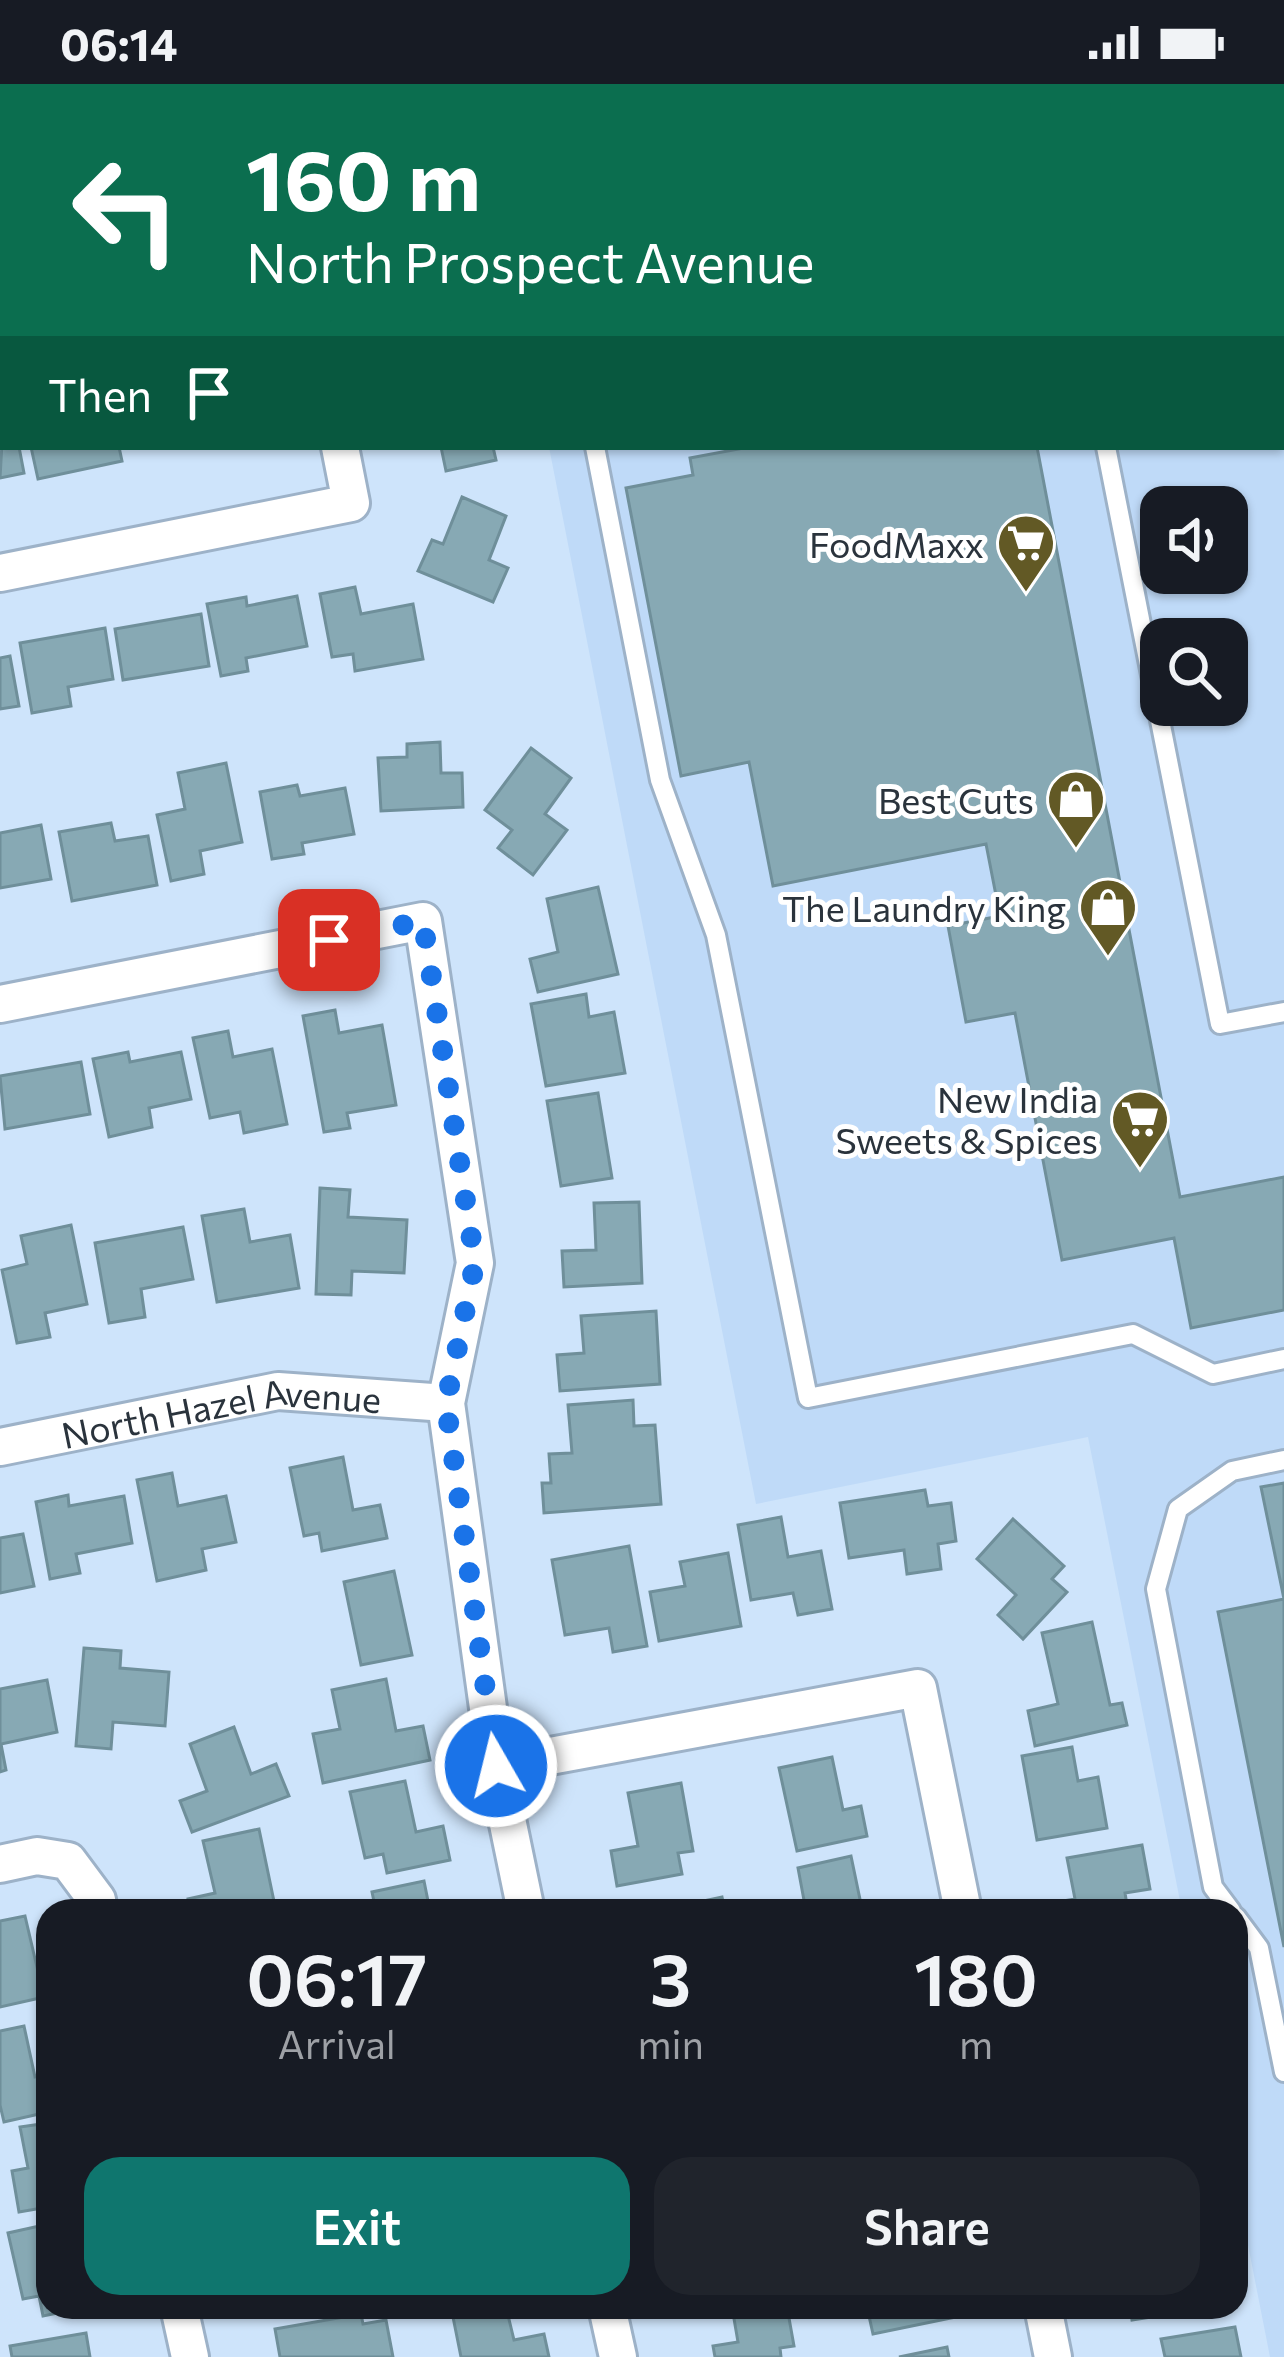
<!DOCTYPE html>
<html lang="en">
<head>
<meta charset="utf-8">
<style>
	:root { --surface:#171b24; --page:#20242c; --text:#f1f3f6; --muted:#9ea1a6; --accent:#0f766e }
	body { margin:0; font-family:Commissioner,sans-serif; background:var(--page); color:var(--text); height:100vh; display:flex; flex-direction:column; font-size:45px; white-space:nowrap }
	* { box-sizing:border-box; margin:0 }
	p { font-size:39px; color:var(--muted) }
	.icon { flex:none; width:66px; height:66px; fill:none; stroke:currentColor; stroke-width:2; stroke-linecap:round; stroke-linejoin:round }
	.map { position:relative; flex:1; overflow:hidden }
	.side { position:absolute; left:36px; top:1815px; width:1212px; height:420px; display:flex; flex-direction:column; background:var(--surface); border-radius:36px; box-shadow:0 3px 9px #0004 }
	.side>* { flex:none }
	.top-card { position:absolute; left:0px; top:0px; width:1284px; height:366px; box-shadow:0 3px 9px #0004; background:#0b6e4f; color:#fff; overflow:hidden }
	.tools { position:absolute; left:1140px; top:402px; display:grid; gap:24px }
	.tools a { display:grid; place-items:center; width:108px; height:108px; border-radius:24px; background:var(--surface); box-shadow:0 3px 9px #0004; font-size:60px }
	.pin { position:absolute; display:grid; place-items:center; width:102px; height:102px; color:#fff; margin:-51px; border-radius:24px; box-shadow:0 6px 18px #0006 }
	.me { position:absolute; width:132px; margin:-66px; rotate:352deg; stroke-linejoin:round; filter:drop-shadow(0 0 9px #0008) }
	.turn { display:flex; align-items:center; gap:42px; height:252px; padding:0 48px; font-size:54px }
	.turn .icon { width:156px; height:156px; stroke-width:2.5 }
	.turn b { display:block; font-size:84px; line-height:102px }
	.then { display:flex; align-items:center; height:114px; padding:0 48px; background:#0003; gap:24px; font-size:45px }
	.eta { display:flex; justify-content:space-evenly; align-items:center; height:204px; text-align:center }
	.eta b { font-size:72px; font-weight:600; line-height:84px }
	.cta { display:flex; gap:24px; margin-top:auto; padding:24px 48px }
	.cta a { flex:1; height:138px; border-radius:36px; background:var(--accent); color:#fff; font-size:48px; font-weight:600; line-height:138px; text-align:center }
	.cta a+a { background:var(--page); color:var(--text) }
	.status { display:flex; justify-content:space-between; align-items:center; height:84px; padding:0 60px; background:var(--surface); direction:ltr }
	.status svg { height:33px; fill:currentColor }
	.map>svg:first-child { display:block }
	.built { fill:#bfdaf8; fill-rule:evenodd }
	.building { fill:#87a9b4; stroke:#6f8f9a; stroke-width:3 }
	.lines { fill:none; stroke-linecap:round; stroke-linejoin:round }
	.service-casing { stroke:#9db2c8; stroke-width:24 }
	.minor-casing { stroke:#9db2c8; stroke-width:42 }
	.service { stroke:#fff; stroke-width:18 }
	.minor { stroke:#fff; stroke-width:36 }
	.route { stroke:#1a73e8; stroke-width:21; stroke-dasharray:0 37.8 }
	.labels { text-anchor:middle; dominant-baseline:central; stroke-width:10; stroke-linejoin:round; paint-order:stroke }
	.poi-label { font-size:36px; fill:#2a333c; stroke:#fff; text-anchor:end }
	.street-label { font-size:36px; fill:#2a333c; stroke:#fff }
</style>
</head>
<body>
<div class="status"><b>06:14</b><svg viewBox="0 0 49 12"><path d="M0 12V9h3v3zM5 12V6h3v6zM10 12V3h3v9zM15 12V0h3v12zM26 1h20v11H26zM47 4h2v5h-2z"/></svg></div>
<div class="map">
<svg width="1284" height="2273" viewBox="0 0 1284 2273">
	<rect width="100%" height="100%" fill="#cee4fb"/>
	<!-- built -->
	<path class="built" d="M477 0H1284V2273H1270L1236 2100V1827H1182L1088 1353 756 1420 549 363H1281V3ZM1161 423H1227V489H1161ZM1161 555H1227V621H1161Z"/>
	<!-- building -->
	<g class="building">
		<polygon points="127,0 175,0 176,3 128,3"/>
		<polygon points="734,0 967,0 968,3 734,3"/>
		<polygon points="3,341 3,363 19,363 24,389 0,394"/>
		<polygon points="31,363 119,363 122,377 38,395"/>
		<polygon points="441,363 493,363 496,376 446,387"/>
		<polygon points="749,363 1037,363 1180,1113 1284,1093 1284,1226 1191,1244 1174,1154 1062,1176 1015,929 966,938 948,842 1000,832 986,760 773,802 749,678 681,692 626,404 693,391 690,374"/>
		<polygon points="462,413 506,432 489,476 508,484 493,518 418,487 432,456 443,460"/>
		<polygon points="355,503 361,530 413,520 423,575 355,587 353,570 332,573 320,510"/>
		<polygon points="297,512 307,562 246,574 248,587 221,592 207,520 246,513 247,522"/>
		<polygon points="201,530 209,582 123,596 115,545"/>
		<polygon points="105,544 113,595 68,603 71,622 32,629 20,559"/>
		<polygon points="10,572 19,622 0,625 0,574"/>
		<polygon points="440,658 441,689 462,689 463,723 381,727 378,674 407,673 407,660"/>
		<polygon points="531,664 571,694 545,730 567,746 533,791 498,764 512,746 485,726"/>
		<polygon points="226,679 242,758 200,767 204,790 171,797 157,731 185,725 178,689"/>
		<polygon points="297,701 300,712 345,704 354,750 302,759 304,770 272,775 260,708"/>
		<polygon points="111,739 115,757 148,752 157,801 72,817 59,748"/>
		<polygon points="41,741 51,795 0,804 0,749"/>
		<polygon points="598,803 618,890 538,908 530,875 558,868 547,815"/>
		<polygon points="586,910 589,933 614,928 625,989 546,1002 531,920"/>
		<polygon points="335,926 339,949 382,941 396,1021 347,1029 350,1044 324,1048 303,932"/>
		<polygon points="228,947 233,973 272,965 287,1040 244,1049 240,1028 210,1034 193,954"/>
		<polygon points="128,968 130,978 181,968 191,1015 149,1024 152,1043 109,1053 93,975"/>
		<polygon points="81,978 90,1030 5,1045 0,992"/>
		<polygon points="598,1009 612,1094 561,1102 547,1017"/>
		<polygon points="320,1104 350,1106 348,1133 407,1136 404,1189 352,1187 351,1211 316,1210"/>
		<polygon points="639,1118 642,1199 564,1203 562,1167 596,1166 594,1119"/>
		<polygon points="244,1125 250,1158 290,1151 299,1204 217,1218 202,1132"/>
		<polygon points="71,1141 87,1220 45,1229 50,1253 17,1259 2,1186 27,1180 21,1152"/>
		<polygon points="183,1143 193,1195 141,1205 145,1233 109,1239 95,1159"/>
		<polygon points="656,1227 660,1300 560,1307 557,1271 584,1269 581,1232"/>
		<polygon points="633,1316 634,1342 655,1341 661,1420 544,1429 542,1399 551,1399 549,1370 572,1369 568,1321"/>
		<polygon points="343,1373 353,1426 380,1421 387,1454 322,1467 319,1449 304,1452 290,1384"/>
		<polygon points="172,1389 178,1422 226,1412 236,1458 202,1465 206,1486 157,1497 137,1396"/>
		<polygon points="1284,1399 1284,1863 1218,1528 1284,1515 1261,1403"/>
		<polygon points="925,1406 928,1422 951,1419 956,1457 938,1460 941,1485 907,1490 904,1466 849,1474 840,1419"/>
		<polygon points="68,1411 69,1422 124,1412 132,1459 76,1470 80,1489 50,1495 36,1418"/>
		<polygon points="781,1433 788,1473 821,1467 832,1525 798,1531 793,1509 751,1516 738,1441"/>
		<polygon points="1013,1435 1064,1482 1052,1495 1067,1508 1023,1555 998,1531 1016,1511 977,1475"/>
		<polygon points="23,1450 34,1502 0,1509 0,1454"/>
		<polygon points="629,1462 647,1562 613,1568 609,1544 565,1551 552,1476"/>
		<polygon points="728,1469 741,1542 659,1557 650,1508 685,1502 680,1478"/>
		<polygon points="394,1487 412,1571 361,1581 344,1498"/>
		<polygon points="1092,1538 1110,1621 1122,1619 1127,1641 1035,1662 1028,1627 1058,1620 1042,1549"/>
		<polygon points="84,1564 121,1567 120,1584 169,1588 165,1642 113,1638 111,1665 76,1662"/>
		<polygon points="386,1595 396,1647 423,1642 430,1676 323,1699 313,1650 340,1645 332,1606"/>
		<polygon points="47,1596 57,1648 1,1660 6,1686 0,1688 0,1605"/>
		<polygon points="234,1643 251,1690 276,1680 289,1712 192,1748 180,1717 207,1707 190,1660"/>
		<polygon points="1072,1663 1078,1697 1098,1693 1107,1744 1037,1756 1022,1672"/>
		<polygon points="832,1673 843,1726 861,1722 867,1752 797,1767 779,1684"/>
		<polygon points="405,1697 416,1748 443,1742 450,1776 387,1789 383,1770 365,1774 350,1708"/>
		<polygon points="681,1699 693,1767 678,1769 682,1790 617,1802 611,1767 638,1762 628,1709"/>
		<polygon points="259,1745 276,1827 190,1827 188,1815 215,1809 203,1757"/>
		<polygon points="1142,1761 1150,1805 1125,1809 1128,1827 1052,1827 1051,1819 1075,1815 1067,1774"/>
		<polygon points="851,1772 862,1825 889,1820 890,1827 806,1827 798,1784"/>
		<polygon points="424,1797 430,1827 376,1827 372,1808"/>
		<polygon points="722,1813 725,1827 657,1827"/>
		<polygon points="25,1832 44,1913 0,1923 0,1837"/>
		<polygon points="24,1942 35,1993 48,1990 48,2028 4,2038 0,2021 0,1947"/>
		<polygon points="48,2039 48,2123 19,2128 12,2087 28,2084 20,2043"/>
		<polygon points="48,2140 48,2223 87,2223 43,2232 39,2212 23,2215 8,2149"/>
		<polygon points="451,2223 506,2223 514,2256 544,2250 549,2273 461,2273"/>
		<polygon points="732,2223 787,2223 794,2262 780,2264 781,2273 715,2273 713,2262 738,2258"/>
		<polygon points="867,2223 968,2223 970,2230 873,2250"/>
		<polygon points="1130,2223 1182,2223 1183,2228 1132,2236"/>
		<polygon points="361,2230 363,2240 386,2236 393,2273 280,2273 275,2245"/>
		<polygon points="1235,2243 1241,2273 1165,2273 1161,2255"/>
		<polygon points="86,2249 90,2273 12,2273 10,2262"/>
		<polygon points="947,2263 949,2273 899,2273"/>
	</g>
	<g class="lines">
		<defs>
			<g id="service">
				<polyline points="523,0 524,3"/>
				<polyline points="1035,0 1035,3"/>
				<polyline points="595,363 660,696 716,851 808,1314 1133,1250 1213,1290 1284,1275"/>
				<polyline points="1106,363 1220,940 1284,928"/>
				<polyline points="1231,1827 1213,1803 1156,1505 1178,1425 1232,1387 1284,1376"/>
				<polyline points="1236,1833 1259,1864 1284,1988"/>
			</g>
			<g id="minor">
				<polyline points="266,0 267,3"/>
				<polyline points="0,489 351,419 340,363"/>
				<polyline points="0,920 423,837 475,1179 446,1319 496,1682 526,1827"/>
				<path id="s1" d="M0 1363 278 1307 446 1319"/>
				<polyline points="496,1682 918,1604 963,1827"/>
				<polyline points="0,1780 37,1772 68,1777 97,1816 99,1827"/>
				<polyline points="179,2223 190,2273"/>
				<polyline points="607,2223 618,2273"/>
				<polyline points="1043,2223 1053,2273"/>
			</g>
		</defs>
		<!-- service casing -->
		<use href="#service" class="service-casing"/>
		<!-- minor casing -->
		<use href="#minor" class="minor-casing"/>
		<!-- service -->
		<use href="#service" class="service"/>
		<!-- minor -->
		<use href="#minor" class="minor"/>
	</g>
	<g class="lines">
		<!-- route -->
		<polyline class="route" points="329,856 423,837 475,1179 446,1319 496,1682"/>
	</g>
	<!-- icons -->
	<defs>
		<symbol id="supermarket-pin" viewBox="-11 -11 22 30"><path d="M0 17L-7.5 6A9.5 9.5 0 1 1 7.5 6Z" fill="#625925" stroke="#fff"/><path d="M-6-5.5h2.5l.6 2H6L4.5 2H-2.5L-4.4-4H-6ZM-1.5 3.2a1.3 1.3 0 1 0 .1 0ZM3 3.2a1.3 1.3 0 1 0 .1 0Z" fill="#fff"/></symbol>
		<symbol id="shop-pin" viewBox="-11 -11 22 30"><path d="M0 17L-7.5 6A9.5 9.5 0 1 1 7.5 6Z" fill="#625925" stroke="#fff"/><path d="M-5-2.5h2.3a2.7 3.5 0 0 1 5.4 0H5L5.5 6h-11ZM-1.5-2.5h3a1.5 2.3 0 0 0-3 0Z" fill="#fff"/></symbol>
	</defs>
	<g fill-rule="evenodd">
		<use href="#supermarket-pin" x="993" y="426" width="66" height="90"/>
		<use href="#shop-pin" x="1043" y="682" width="66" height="90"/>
		<use href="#shop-pin" x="1075" y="790" width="66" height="90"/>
		<use href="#supermarket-pin" x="1107" y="1002" width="66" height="90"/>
	</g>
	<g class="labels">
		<!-- poi labels -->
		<g class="poi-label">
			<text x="984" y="459">FoodMaxx</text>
			<text x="1034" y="715">Best Cuts</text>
			<text x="1066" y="823">The Laundry King</text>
			<text x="1098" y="1014">New India<tspan x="1098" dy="41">Sweets &amp; Spices</tspan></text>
		</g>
		<!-- street labels -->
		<g class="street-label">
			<text stroke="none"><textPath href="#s1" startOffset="225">North Hazel Avenue</textPath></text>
		</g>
	</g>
</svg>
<div class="tools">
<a><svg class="icon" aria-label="sound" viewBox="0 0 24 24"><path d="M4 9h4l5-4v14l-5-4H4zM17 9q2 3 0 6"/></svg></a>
<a><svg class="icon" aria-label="search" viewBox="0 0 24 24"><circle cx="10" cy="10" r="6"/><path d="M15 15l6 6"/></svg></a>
</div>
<div class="pin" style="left:329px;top:856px;background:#d93025"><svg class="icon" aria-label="arrive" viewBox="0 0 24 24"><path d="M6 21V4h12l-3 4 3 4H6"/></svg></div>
<svg class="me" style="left:496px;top:1682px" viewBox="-20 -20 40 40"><circle r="17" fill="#1a73e8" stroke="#fff" stroke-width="3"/><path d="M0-11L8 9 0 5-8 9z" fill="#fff"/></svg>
<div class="top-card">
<div class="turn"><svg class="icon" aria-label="left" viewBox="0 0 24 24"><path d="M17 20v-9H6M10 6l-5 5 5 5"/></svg><div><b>160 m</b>North Prospect Avenue</div></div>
<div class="then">Then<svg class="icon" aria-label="arrive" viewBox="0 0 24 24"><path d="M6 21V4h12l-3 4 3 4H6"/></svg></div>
</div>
<section class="side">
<div class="eta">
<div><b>06:17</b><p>Arrival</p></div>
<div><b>3</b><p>min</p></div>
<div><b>180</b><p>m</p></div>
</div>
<div class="cta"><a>Exit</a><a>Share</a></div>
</section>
</div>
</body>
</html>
